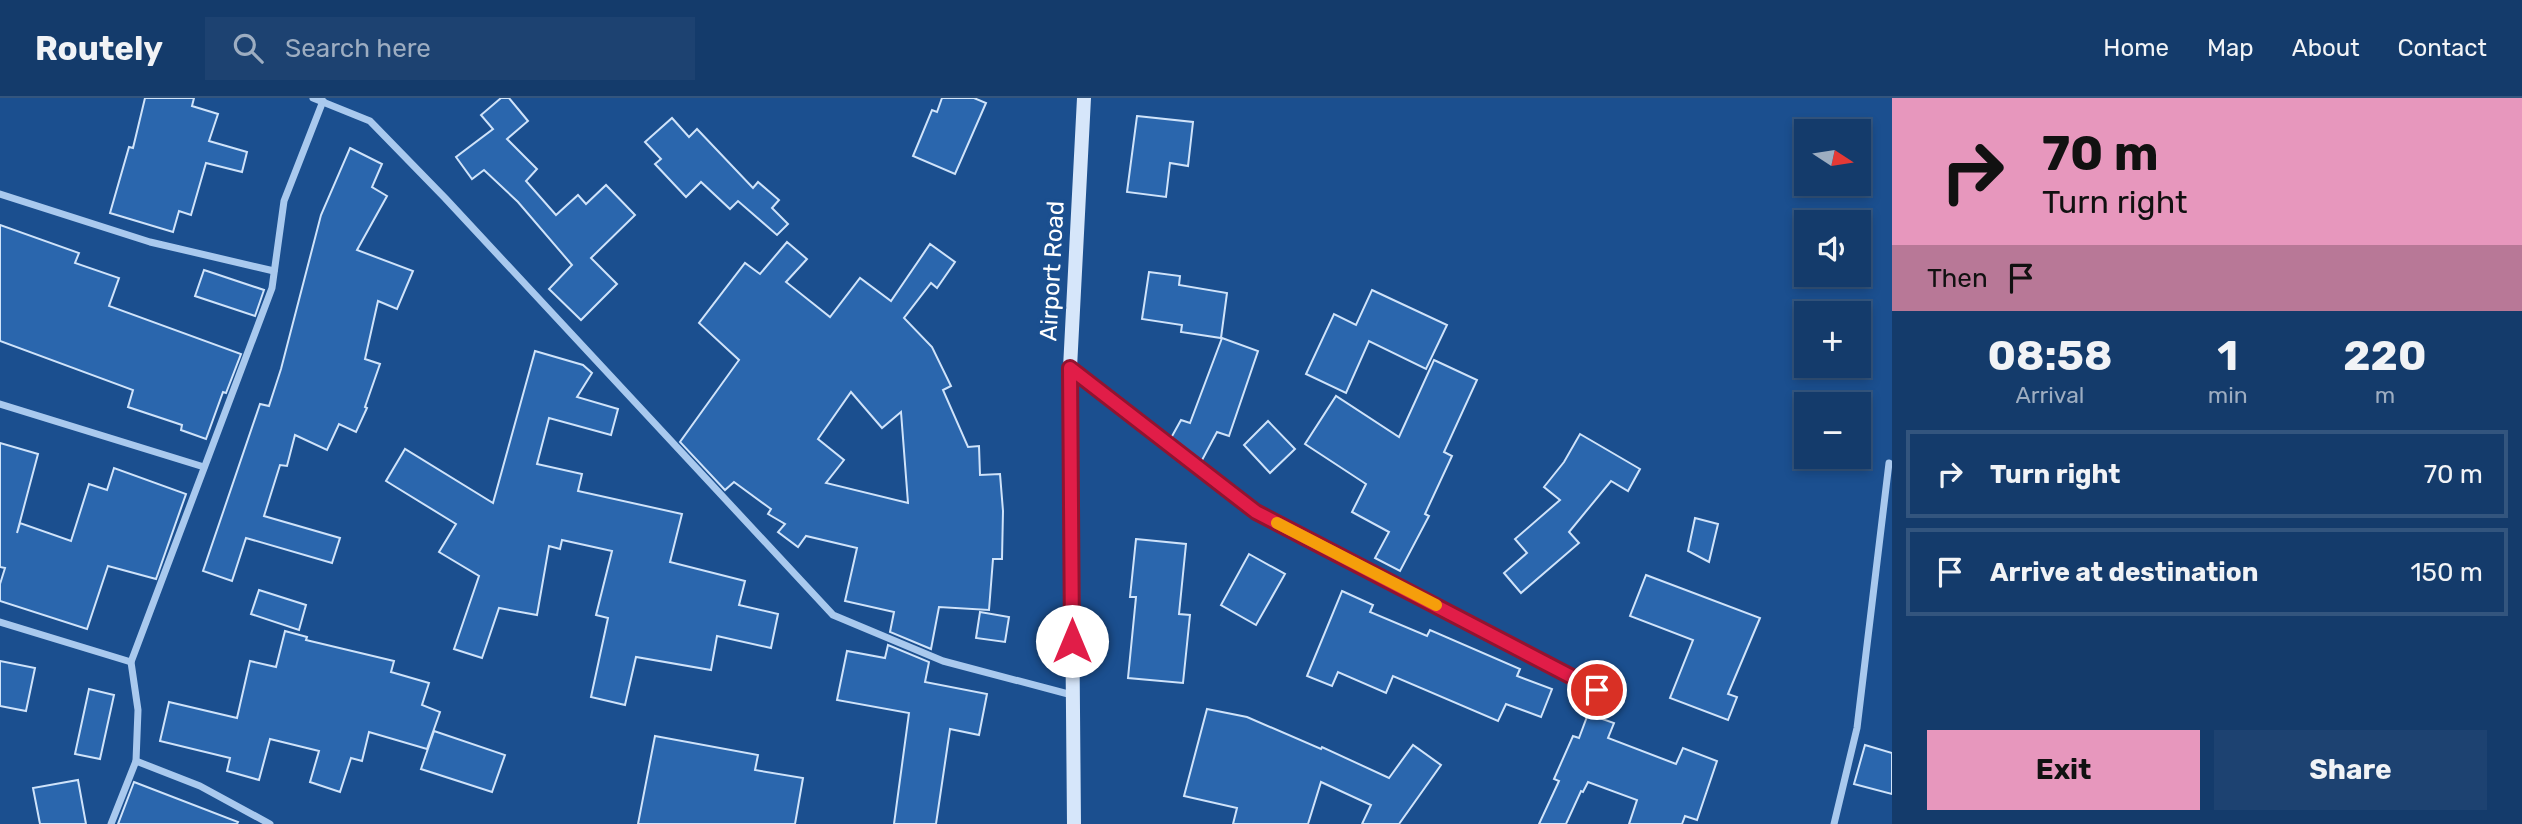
<!DOCTYPE html>
<html lang="en">
<head>
<meta charset="utf-8">
<style>
	:root { --surface:#143b6b; --page:#1d4271; --text:#f1f3f6; --muted:#9dadc1; --line:#33557e; --accent:#e797bd }
	body { margin:0; font-family:Rubik,sans-serif; background:var(--page); color:var(--text); height:100vh; display:flex; flex-direction:column; font-size:26px; white-space:nowrap }
	* { box-sizing:border-box; margin:0 }
	p { font-size:23px; color:var(--muted) }
	.icon { flex:none; width:38px; height:38px; fill:none; stroke:currentColor; stroke-width:2; stroke-linecap:round; stroke-linejoin:round }
	.map { position:relative; flex:1; overflow:hidden }
	.drawer { display:flex; flex-direction:column; background:var(--surface); width:630px }
	.drawer>* { flex:none }
	.hud { background:#e797bd; color:#111; overflow:hidden }
	.needle { width:46px; rotate:102deg }
	.fabs { position:absolute; left:1794px; top:21px; display:grid; gap:14px }
	.fabs a { display:grid; place-items:center; width:77px; height:77px; border-radius:0px; background:var(--surface); box-shadow:0 4px 10px #0003,0 0 0 2px var(--line); font-size:35px }
	.pin { position:absolute; display:grid; place-items:center; width:60px; height:60px; color:#fff; margin:-30px; border:4px solid #fff; border-radius:50%; box-shadow:0 2px 7px #0007 }
	.me { position:absolute; width:77px; margin:-38px; rotate:0deg; stroke-linejoin:round; filter:drop-shadow(0 0 5px #0008) }
	.turn { display:flex; align-items:center; gap:24px; height:147px; padding:0 35px; font-size:32px }
	.turn .icon { width:91px; height:91px; stroke-width:2.5 }
	.turn b { display:block; font-size:49px; line-height:60px }
	.then { display:flex; align-items:center; height:66px; padding:0 35px; background:#0003; gap:14px; font-size:26px }
	.eta { display:flex; justify-content:space-evenly; align-items:center; height:119px; text-align:center }
	.eta b { font-size:42px; font-weight:700; line-height:49px }
	.cta { display:flex; gap:14px; margin-top:auto; padding:14px 35px }
	.cta a { flex:1; height:80px; border-radius:0px; background:var(--accent); color:#111; font-size:28px; font-weight:700; line-height:80px; text-align:center }
	.cta a+a { background:var(--page); color:var(--text) }
	ul { padding:0; list-style:none }
	li { display:flex; align-items:center; gap:21px; height:88px; margin:0 14px 10px; padding:0 21px; border:4px solid var(--line); border-radius:0px }
	li div { flex:1 }
	li b { display:block; font-size:26px }
	li em { font-style:normal }
	header { display:flex; align-items:center; gap:42px; box-sizing:border-box; height:98px; padding:0 35px; background:var(--surface); border-bottom:2px solid var(--line) }
	header strong { font-size:33px }
	nav { display:flex; gap:38px; margin-inline-start:auto; font-size:24px }
	.search { width:490px; height:63px; background:var(--page); display:flex; align-items:center; gap:18px; box-sizing:border-box; padding:0 24px; border-radius:0px; color:var(--muted); font-size:26px }
	main { display:flex; flex:1; min-height:0 }
	.map>svg:first-child { display:block }
	.building { fill:#2a66ad; stroke:#cfe3fa; stroke-width:2; fill-rule:evenodd }
	.lines { fill:none; stroke-linecap:round; stroke-linejoin:round }
	.minor { stroke:#a9c9ee; stroke-width:7 }
	.secondary { stroke:#d6e6fa; stroke-width:14 }
	.route-casing { stroke:#92132f; stroke-width:18 }
	.route { stroke:#e11d48; stroke-width:12 }
	.slow { stroke:#f59e0b; stroke-width:12 }
	.labels { text-anchor:middle; dominant-baseline:central; stroke-width:7; stroke-linejoin:round; paint-order:stroke }
	.street-label { font-size:24px; fill:#fff; stroke:#1b4f8f }
</style>
</head>
<body>
<header>
<strong>Routely</strong>
<div class="search"><svg class="icon" aria-label="search" viewBox="0 0 24 24"><circle cx="10" cy="10" r="6"/><path d="M15 15l6 6"/></svg>Search here</div>
<nav><a>Home</a><a>Map</a><a>About</a><a>Contact</a></nav>
</header>
<main>
<div class="map">
<svg width="1892" height="726" viewBox="0 0 1892 726">
	<rect width="100%" height="100%" fill="#1b4f8f"/>
	<!-- building -->
	<g class="building">
		<polygon points="145,0 194,0 192,8 218,16 209,43 247,54 242,74 206,65 191,117 179,113 173,134 110,115 129,49 133,50"/>
		<polygon points="501,0 509,0 528,23 507,41 537,71 526,83 556,117 578,97 586,106 606,87 635,117 591,160 617,186 581,222 549,191 572,167 518,104 484,72 472,81 456,59 493,31 481,17"/>
		<polygon points="942,0 974,0 986,5 955,76 913,58 932,12 937,14"/>
		<polygon points="1137,18 1193,24 1188,68 1170,65 1166,99 1127,94"/>
		<polygon points="672,20 689,39 697,31 753,90 758,84 779,102 772,110 788,126 777,137 738,103 730,111 701,84 686,99 655,66 661,61 645,44"/>
		<polygon points="350,50 382,66 372,89 387,98 357,152 413,173 397,211 378,203 365,261 380,266 365,309 367,310 356,334 339,326 327,352 295,337 287,368 280,367 264,418 340,440 332,465 246,440 232,483 203,473 260,306 269,308 281,271 321,117"/>
		<polygon points="0,127 79,155 75,165 119,180 109,208 241,256 226,295 223,294 206,341 181,332 182,327 128,309 133,292 0,243"/>
		<path d="M787 144 807 161 786 184 830 219 860 180 891 203 930 146 955 164 937 190 931 185 904 220 932 249 951 288 943 292 968 349 979 348 980 377 1000 376 1003 413 1002 461H993L989 512 939 509 931 551 890 534 894 514 845 503 857 450 806 438 798 449 778 434 785 426 768 416 771 411 734 384 725 392 680 344 739 262 699 225 745 165 760 176ZM851 294 882 330 901 314 908 405 826 385 844 362 818 341Z"/>
		<polygon points="204,172 264,192 255,218 195,198"/>
		<polygon points="1149,174 1180,178 1179,187 1227,195 1221,240 1181,234 1182,227 1142,221"/>
		<polygon points="1372,192 1447,227 1426,271 1369,243 1346,295 1306,276 1334,216 1356,227"/>
		<polygon points="1222,240 1258,253 1229,338 1217,334 1201,364 1171,340 1181,322 1190,325"/>
		<polygon points="535,253 583,267 592,275 577,299 618,311 611,337 549,320 537,366 582,376 578,393 682,416 670,464 745,483 739,507 778,516 771,550 717,538 711,572 636,559 625,607 591,599 608,520 596,517 612,453 562,442 560,451 549,448 537,517 499,510 482,560 454,551 479,478 439,454 456,426 386,383 405,351 493,405"/>
		<polygon points="1434,262 1477,282 1444,354 1452,358 1425,416 1429,418 1400,473 1375,460 1389,434 1352,414 1366,386 1305,346 1336,298 1399,339"/>
		<polygon points="1268,323 1295,351 1270,375 1244,347"/>
		<polygon points="1580,336 1640,371 1628,393 1611,383 1569,434 1579,445 1521,495 1504,475 1527,455 1515,441 1560,402 1544,389 1564,364"/>
		<polygon points="0,345 38,356 17,435 20,425 71,443 89,386 107,392 114,370 186,396 156,481 108,468 87,531 0,503 0,486 5,470 0,469"/>
		<polygon points="1695,420 1718,426 1709,464 1688,453"/>
		<polygon points="1136,441 1186,446 1179,516 1190,517 1183,585 1128,580 1136,499 1130,499"/>
		<polygon points="1249,456 1285,476 1256,527 1221,507"/>
		<polygon points="1646,477 1760,520 1728,596 1737,599 1728,622 1670,600 1693,542 1630,518"/>
		<polygon points="259,492 306,507 299,532 251,516"/>
		<polygon points="1342,493 1373,507 1370,514 1427,538 1430,532 1520,571 1517,578 1552,591 1541,619 1506,606 1498,623 1393,578 1386,595 1338,574 1332,588 1307,578"/>
		<polygon points="980,514 1009,519 1005,544 976,540"/>
		<polygon points="285,533 307,539 306,542 394,563 391,574 429,585 422,607 440,614 427,651 369,634 362,663 351,660 340,694 310,684 319,653 270,641 259,682 227,673 230,660 160,643 169,604 237,620 250,563 276,569"/>
		<polygon points="888,547 929,564 925,584 987,596 979,637 950,631 936,726 894,726 909,615 837,602 847,553 885,560"/>
		<polygon points="0,563 35,570 26,613 0,608"/>
		<polygon points="89,591 114,597 100,661 75,656"/>
		<polygon points="1207,611 1247,619 1321,651 1322,649 1389,680 1413,647 1441,667 1399,726 1362,726 1371,707 1321,684 1308,726 1233,726 1237,710 1184,698"/>
		<polygon points="1588,616 1614,625 1608,640 1676,666 1683,650 1717,663 1697,722 1685,718 1682,726 1629,726 1637,702 1588,684 1583,694 1581,693 1566,726 1539,726 1559,683 1554,681 1573,638 1579,640"/>
		<polygon points="434,633 505,657 492,694 421,671"/>
		<polygon points="655,638 758,657 755,672 803,680 795,726 638,726"/>
		<polygon points="1865,647 1892,655 1892,696 1854,686"/>
		<polygon points="78,682 86,726 40,726 33,690"/>
		<polygon points="134,684 238,724 237,726 118,726"/>
	</g>
	<g class="lines">
		<!-- minor -->
		<g class="minor">
			<polyline points="313,0 370,23 445,100 833,517 943,563 1072,597"/>
			<polyline points="0,96 150,144 274,173"/>
			<polyline points="1071,270 1256,414 1621,604"/>
			<polyline points="0,306 204,369"/>
			<polyline points="0,524 131,564"/>
			<polyline points="136,663 200,688 270,726"/>
			<polyline points="111,726 136,663 138,612 131,564 272,190 284,103 323,3"/>
			<polyline points="1834,726 1857,630 1889,365"/>
		</g>
		<!-- secondary -->
		<polyline class="secondary" points="1074,726 1070,270 1084,0"/>
	</g>
	<g class="lines">
		<defs>
			<polyline id="route" points="1072,543 1070,270 1256,414 1597,592"/>
		</defs>
		<!-- route casing -->
		<use href="#route" class="route-casing"/>
		<!-- route -->
		<use href="#route" class="route"/>
		<!-- slow -->
		<polyline class="slow" points="1277,425 1436,507"/>
	</g>
	<g class="labels">
		<!-- street labels -->
		<g class="street-label">
			<text transform="translate(1052 173) rotate(-87)">Airport Road</text>
		</g>
	</g>
</svg>
<div class="fabs">
<a><svg class="needle" viewBox="-14 -14 28 28"><path d="M0-13l5 13h-10z" fill="#e53935"/><path d="M0 13l5-13h-10z" fill="#9dadc1"/></svg></a>
<a><svg class="icon" aria-label="sound" viewBox="0 0 24 24"><path d="M4 9h4l5-4v14l-5-4H4zM17 9q2 3 0 6"/></svg></a>
<a>+</a>
<a>−</a>
</div>
<div class="pin" style="left:1597px;top:592px;background:#d93025"><svg class="icon" aria-label="arrive" viewBox="0 0 24 24"><path d="M6 21V4h12l-3 4 3 4H6"/></svg></div>
<svg class="me" style="left:1072px;top:543px" viewBox="-20 -20 40 40"><circle r="19" fill="#fff"/><path d="M0-13L10 11 0 6-10 11z" fill="#e11d48"/></svg>
</div>
<section class="drawer">
<div class="hud">
<div class="turn"><svg class="icon" aria-label="right" viewBox="0 0 24 24"><path d="M7 20v-9h11M14 6l5 5-5 5"/></svg><div><b>70 m</b>Turn right</div></div>
<div class="then">Then<svg class="icon" aria-label="arrive" viewBox="0 0 24 24"><path d="M6 21V4h12l-3 4 3 4H6"/></svg></div>
</div>
<div class="eta">
<div><b>08:58</b><p>Arrival</p></div>
<div><b>1</b><p>min</p></div>
<div><b>220</b><p>m</p></div>
</div>
<ul>
<li><svg class="icon" aria-label="right" viewBox="0 0 24 24"><path d="M7 20v-9h11M14 6l5 5-5 5"/></svg><div><b>Turn right</b></div><em>70 m</em></li>
<li><svg class="icon" aria-label="arrive" viewBox="0 0 24 24"><path d="M6 21V4h12l-3 4 3 4H6"/></svg><div><b>Arrive at destination</b></div><em>150 m</em></li>
</ul>
<div class="cta"><a>Exit</a><a>Share</a></div>
</section>
</main>
</body>
</html>
